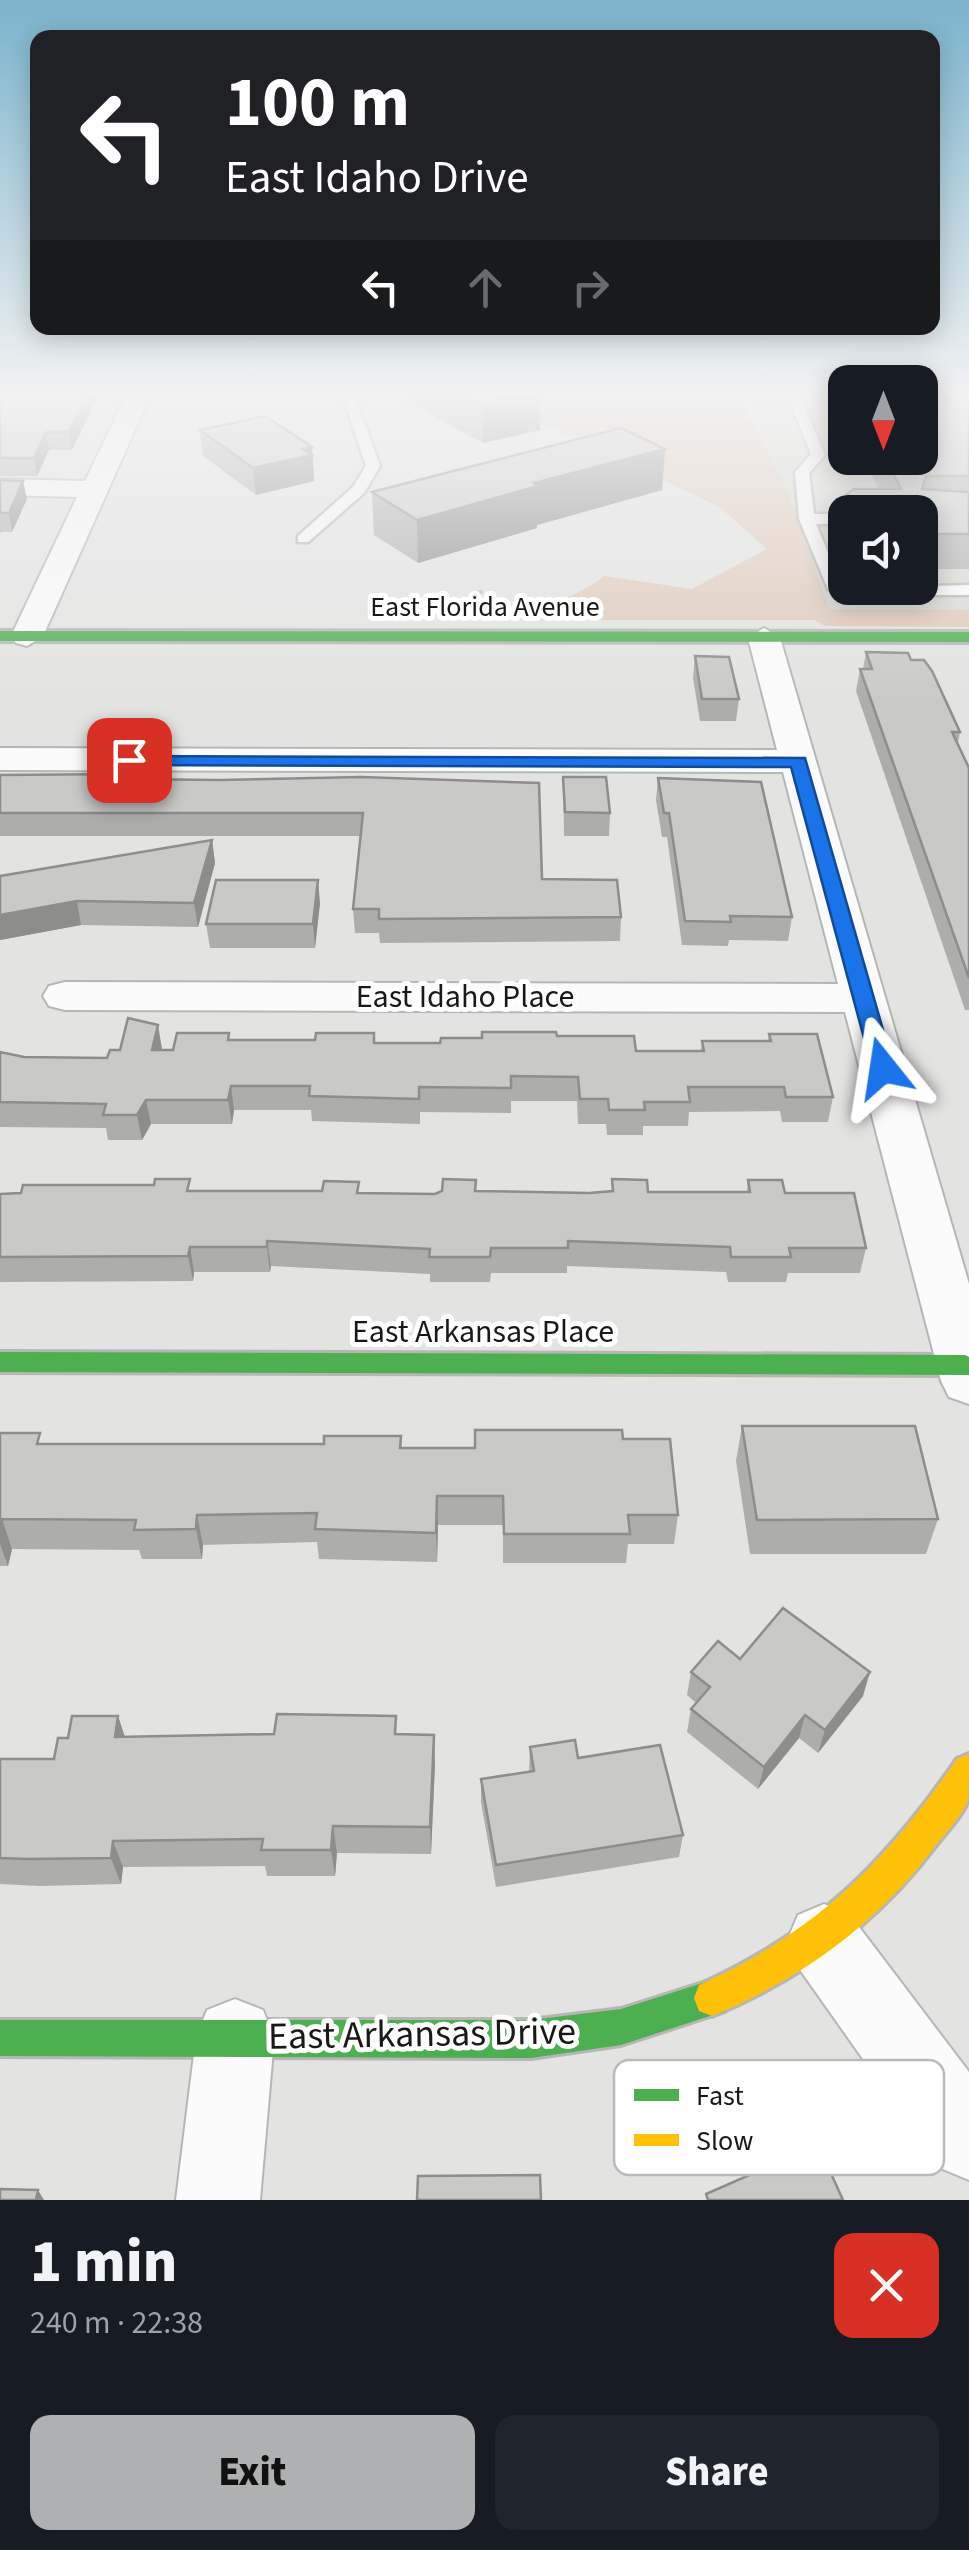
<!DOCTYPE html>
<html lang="en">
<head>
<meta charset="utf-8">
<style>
	:root { --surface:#171b24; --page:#20242c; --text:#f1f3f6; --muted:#9ea1a6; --accent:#afb0b1 }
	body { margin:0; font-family:"Source Sans 3",sans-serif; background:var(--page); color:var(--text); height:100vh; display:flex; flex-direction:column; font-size:38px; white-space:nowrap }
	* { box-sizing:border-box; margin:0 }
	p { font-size:32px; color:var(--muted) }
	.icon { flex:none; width:55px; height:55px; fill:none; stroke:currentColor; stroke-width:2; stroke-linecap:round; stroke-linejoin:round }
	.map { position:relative; height:2200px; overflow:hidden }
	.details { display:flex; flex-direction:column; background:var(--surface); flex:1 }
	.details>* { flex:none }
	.banner { position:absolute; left:30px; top:30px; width:910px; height:305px; border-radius:20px; box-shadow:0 5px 25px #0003; background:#202124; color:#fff; overflow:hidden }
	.needle { width:65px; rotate:180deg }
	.fabs { position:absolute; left:828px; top:365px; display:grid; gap:20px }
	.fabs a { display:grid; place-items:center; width:110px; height:110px; border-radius:20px; background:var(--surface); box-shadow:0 5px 25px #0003; font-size:50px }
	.pin { position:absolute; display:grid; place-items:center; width:85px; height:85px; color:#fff; margin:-42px; border-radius:20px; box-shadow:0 5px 15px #0006 }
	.me { position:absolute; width:110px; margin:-55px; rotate:345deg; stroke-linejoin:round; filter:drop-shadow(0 0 8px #0008) }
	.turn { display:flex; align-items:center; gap:35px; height:210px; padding:0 30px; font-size:45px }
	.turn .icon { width:130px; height:130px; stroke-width:2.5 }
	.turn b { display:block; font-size:70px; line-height:85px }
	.lanes { display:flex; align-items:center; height:95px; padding:0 30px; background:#0003; justify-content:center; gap:50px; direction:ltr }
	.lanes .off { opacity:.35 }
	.round { display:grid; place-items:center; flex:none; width:105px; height:105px; border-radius:20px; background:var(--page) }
	.headline { display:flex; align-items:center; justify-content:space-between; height:170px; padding:0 30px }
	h1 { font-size:60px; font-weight:800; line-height:75px }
	.cta { display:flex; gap:20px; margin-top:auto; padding:20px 30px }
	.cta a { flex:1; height:115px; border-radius:20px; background:var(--accent); color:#111; font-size:40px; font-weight:800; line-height:115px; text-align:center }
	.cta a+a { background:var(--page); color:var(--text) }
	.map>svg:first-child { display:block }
	.built { fill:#d8dad2; fill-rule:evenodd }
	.green { fill:#dfc9b8 }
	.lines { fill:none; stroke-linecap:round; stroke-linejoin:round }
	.lane-casing { stroke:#b6b6b5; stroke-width:5 }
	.street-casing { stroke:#b6b6b5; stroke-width:4 }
	.fast-casing { stroke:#b6b6b5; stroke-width:6 }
	.slow-casing { stroke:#b6b6b5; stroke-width:6 }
	.path-far1 { stroke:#c1c2c1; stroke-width:4; stroke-dasharray:4 4; stroke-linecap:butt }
	.path { stroke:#c1c2c1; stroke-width:5; stroke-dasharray:5 5; stroke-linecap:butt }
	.lane { fill:#fbfbfb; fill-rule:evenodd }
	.street { fill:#fbfbfb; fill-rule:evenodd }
	.fast { fill:#4caf50; fill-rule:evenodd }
	.slow { fill:#ffc107; fill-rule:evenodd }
	.wall { fill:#adadac }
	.shaded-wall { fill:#8d8d8c }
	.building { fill:#c9c9c8; stroke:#8d8d8c; stroke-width:2.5 }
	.route { fill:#1a73e8; stroke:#114b97; stroke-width:2.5 }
	.labels { text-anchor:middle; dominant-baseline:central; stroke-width:10; stroke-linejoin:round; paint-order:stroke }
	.far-street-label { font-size:28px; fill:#181816; stroke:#fff }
	.street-label { font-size:32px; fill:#181816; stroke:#fff }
	.near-street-label { font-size:38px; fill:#181816; stroke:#fff }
	.key { fill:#fff; stroke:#babab9; stroke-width:2.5 }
	.key-label { font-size:28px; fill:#181816 }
</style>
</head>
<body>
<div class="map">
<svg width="969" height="2200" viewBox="0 0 969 2200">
	<rect width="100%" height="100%" fill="#e3e3e2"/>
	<!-- built -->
	<path class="built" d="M747 394H845V458H920V394H969V626H822ZM845 512H920V588H845Z"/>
	<!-- green -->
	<path class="green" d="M480 394H626L642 403 682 394H737L788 492 829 609 969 610V627L827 626 814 620H543L527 609C556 602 581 595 604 576L692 589 767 549 718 506Z"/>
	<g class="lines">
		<defs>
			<g id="lane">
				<polygon points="342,394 354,394 380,466 364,493 308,542 298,542 298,536 353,487 366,466"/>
				<polygon points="787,394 799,394 825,455 809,473 814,514 845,514 845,524 816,524 841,583 845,588 969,585 969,595 842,595 828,589 799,519 795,472 811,454"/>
			</g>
			<g id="street">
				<polygon points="127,394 151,394 43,636 27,646 16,643 11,636 77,497 0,495 0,479 85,481"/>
				<polygon points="764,628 780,638 969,1284 969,1404 949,1397 941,1381 845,1012 65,1010 49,1006 43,996 49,986 65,982 838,984 783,772 0,770 0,748 777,750 748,638"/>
				<polygon points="824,1904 850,1915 969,2072 969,2180 940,2168 798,1967 787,1941 798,1915"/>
				<polygon points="235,1999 263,2010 274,2038 260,2200 176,2200 196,2038 207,2010"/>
			</g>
			<g id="fast">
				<polygon points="0,631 969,632 969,642 0,641"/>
				<polygon points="0,1352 965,1355 969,1357 969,1375 0,1372"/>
				<polygon points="712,1980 725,1985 730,1998 725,2011 621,2045 531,2058 0,2056 0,2020 531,2020 621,2009"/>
			</g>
			<path id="slow" d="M969 1754C969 1767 969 1788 968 1800 962 1816 947 1831 937 1844 878 1923 802 1979 712 2016L699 2011 694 1998 699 1985C815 1933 886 1862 957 1759Z"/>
		</defs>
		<!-- lane casing -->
		<use href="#lane" class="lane-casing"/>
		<!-- street casing -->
		<use href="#street" class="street-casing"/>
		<!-- fast casing -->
		<use href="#fast" class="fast-casing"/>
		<!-- slow casing -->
		<use href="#slow" class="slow-casing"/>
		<!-- path-far1 -->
		<polyline class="path-far1" points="480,590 485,604"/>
		<!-- path -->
		<polyline class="path" points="484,601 486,605"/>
		<!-- lane -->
		<use href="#lane" class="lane"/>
		<!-- street -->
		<use href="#street" class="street"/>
		<!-- fast -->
		<use href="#fast" class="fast"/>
		<!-- slow -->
		<use href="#slow" class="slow"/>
	</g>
	<!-- wall -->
	<g class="wall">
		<polygon points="0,394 99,394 72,450 49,450 37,476 0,476"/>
		<polygon points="391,394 541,394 540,430 483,443"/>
		<polygon points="832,394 845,394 845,420"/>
		<polygon points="969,403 969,569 920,569 920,512 845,512 845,535 842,528 847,494 879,489 863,458 920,458"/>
		<polygon points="200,430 312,447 314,481 256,495 203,456"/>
		<polygon points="665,449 662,490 537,525 537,528 418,563 374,535 372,492"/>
		<polygon points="0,480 27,499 12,532 1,532 0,534"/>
		<polygon points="866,652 911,660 960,732 958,743 969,768 969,1010 965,1010 856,691 860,669 863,669"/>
		<polygon points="695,656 739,699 736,721 700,721 693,678"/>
		<polygon points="124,774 125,779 220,780 361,777 542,879 621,917 620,941 380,943 379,933 355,933 353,909 361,836 0,836 0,775"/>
		<polygon points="563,777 610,813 609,836 564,836"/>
		<polygon points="658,778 792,917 788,941 729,940 728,946 682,945 667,837 662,837 656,800"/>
		<polygon points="212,840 215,863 198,927 81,925 0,940 0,876"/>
		<polygon points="320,903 315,948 210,948 206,924"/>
		<polygon points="769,1034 833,1097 828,1122 782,1122 780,1111 689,1112 688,1126 643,1126 643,1135 607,1135 606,1124 578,1124 577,1101 511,1101 511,1113 420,1112 420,1124 312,1121 311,1110 234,1110 232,1124 151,1124 142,1140 108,1140 106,1128 0,1127 0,1052 24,1057 107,1058 162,1050 173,1050 230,1040 440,1043 557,1036 636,1051 701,1051 702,1041 768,1041"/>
		<polygon points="612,1179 648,1192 747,1192 748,1180 785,1193 866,1248 860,1273 788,1273 786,1282 728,1282 726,1272 567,1266 567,1273 491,1273 490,1282 430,1282 430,1274 271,1266 270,1272 194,1272 193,1281 0,1282 0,1194 192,1191 435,1194 476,1191 589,1193 612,1192"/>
		<polygon points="742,1426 938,1519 926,1554 750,1554 736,1461"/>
		<polygon points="0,1433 43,1444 324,1444 401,1436 402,1448 475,1448 623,1439 678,1515 674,1544 628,1544 626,1563 503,1563 503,1525 438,1525 437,1562 319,1559 317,1542 203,1545 202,1559 142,1559 139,1550 12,1549 8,1566 0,1566"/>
		<polygon points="740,1659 863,1696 818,1753 799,1738 758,1789 687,1732 691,1709 696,1703 687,1695 691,1672"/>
		<polygon points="118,1716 125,1737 397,1734 435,1763 431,1854 337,1853 335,1876 267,1876 265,1866 123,1867 121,1884 39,1886 0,1884 0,1759 54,1759 68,1738"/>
		<polygon points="530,1747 578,1758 683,1835 679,1857 496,1887 481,1802 481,1779 529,1772"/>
	</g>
	<!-- shaded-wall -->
	<g class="shaded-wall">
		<polygon points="88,394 99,394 72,450 69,432"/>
		<polygon points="525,394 541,394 540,430 483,443 483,403"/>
		<polygon points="46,432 49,450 37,476 34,458"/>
		<polygon points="312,447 314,481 256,495 253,468"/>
		<polygon points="665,449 662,490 537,525 537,528 418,563 417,520 534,483"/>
		<polygon points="23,481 27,499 12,532 9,513"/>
		<polygon points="212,840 215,863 198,927 194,903"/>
		<polygon points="318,880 320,903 315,948 313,924"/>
		<polygon points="77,901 81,925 0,940 0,915"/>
		<polygon points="158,1025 162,1049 157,1075 152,1050"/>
		<polygon points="231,1086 234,1110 232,1124 228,1100"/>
		<polygon points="146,1100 151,1124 142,1140 137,1115"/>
		<polygon points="267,1241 271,1266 270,1272 267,1247"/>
		<polygon points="190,1247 194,1272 193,1281 188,1256"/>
		<polygon points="437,1496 438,1525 437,1562 436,1533"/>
		<polygon points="197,1515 203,1545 202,1559 196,1529"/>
		<polygon points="2,1519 12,1549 8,1566 0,1544 0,1526"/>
		<polygon points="870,1672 863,1696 818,1753 825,1730"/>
		<polygon points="805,1715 799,1738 758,1789 764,1767"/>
		<polygon points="118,1716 127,1744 115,1737"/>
		<polygon points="434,1735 435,1763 431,1854 430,1827"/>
		<polygon points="333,1826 337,1853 335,1876 331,1850"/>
		<polygon points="113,1841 123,1867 121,1884 111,1858"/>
		<polygon points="38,2190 44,2200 36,2200"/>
	</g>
	<!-- building -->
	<g class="building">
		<polygon points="0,394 88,394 69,432 46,432 34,458 0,458"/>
		<polygon points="465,394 525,394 483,403"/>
		<polygon points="920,394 963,394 969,403 969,476 926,476 922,489 969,492 969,534 920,534 920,512 855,512 847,494 854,489 901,489 885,458 920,458"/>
		<polygon points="265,416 312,447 303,449 312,455 253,468 200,430"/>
		<polygon points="621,428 665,449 534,483 538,486 417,520 372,492"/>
		<polygon points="0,480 23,481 9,513 0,513"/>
		<polygon points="866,652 908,653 911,660 924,660 932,671 960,732 952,732 969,768 969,978 860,669 872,669"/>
		<polygon points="695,656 729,657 739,699 702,699"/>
		<polygon points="124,774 123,779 220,780 361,777 539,783 542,879 617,880 621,917 379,919 379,909 353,909 363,813 0,813 0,775"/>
		<polygon points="563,777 606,777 610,813 565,812"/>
		<polygon points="658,778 761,782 792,917 730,916 731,922 685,921 669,813 664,813"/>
		<polygon points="212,840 194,903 77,901 0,915 0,876"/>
		<polygon points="216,880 318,880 313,924 206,924"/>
		<polygon points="128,1018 158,1025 152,1050 173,1050 177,1033 229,1033 228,1040 315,1040 316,1033 374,1033 374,1043 440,1043 441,1038 482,1038 482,1032 556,1032 557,1036 634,1036 636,1051 704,1051 702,1041 771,1041 769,1034 817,1034 833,1097 786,1097 784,1087 688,1087 690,1102 644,1102 645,1110 609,1110 608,1099 580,1099 578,1077 511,1076 511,1088 419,1087 419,1099 309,1096 310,1086 231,1086 228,1100 146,1100 137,1115 103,1115 106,1104 0,1102 0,1052 24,1057 107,1058 110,1050 120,1050"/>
		<polygon points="155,1179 190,1179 187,1191 322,1191 324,1181 359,1182 357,1193 435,1194 442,1191 443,1179 476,1180 475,1191 589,1193 613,1191 612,1179 647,1180 648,1192 750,1192 748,1180 782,1180 785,1193 854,1193 866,1248 789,1248 791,1257 731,1257 730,1247 568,1241 568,1248 491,1248 490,1257 429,1257 430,1249 267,1241 267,1247 190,1247 188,1256 0,1257 0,1194 21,1193 23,1185 154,1185"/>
		<polygon points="742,1426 915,1426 938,1519 757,1520"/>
		<polygon points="475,1430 622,1430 623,1439 670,1439 678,1515 628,1515 630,1534 504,1534 503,1496 437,1496 436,1533 315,1529 317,1513 197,1515 196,1529 134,1530 136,1520 2,1519 0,1526 0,1433 40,1433 37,1444 324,1444 324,1436 401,1436 400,1448 475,1448"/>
		<polygon points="783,1608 870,1672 825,1730 805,1715 764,1767 691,1709 710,1687 691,1672 718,1641 740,1659"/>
		<polygon points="277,1714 396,1716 395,1734 434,1735 430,1827 333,1826 331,1850 261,1850 263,1839 113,1841 111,1858 28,1859 0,1858 0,1759 54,1759 58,1738 68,1738 72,1716 118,1716 115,1737 274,1734"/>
		<polygon points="575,1740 578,1758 660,1745 683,1835 496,1865 481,1779 534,1771 530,1747"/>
		<polygon points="818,2145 843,2200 708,2200 706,2194"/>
		<polygon points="540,2175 541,2200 417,2200 418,2176"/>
		<polygon points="0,2189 38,2190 36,2200 0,2200"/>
	</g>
	<!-- sky -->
	<linearGradient id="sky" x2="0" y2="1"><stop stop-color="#7ab3cc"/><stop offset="0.56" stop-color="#f2f2f2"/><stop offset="1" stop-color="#f2f2f2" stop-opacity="0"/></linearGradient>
	<rect width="969" height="702" fill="url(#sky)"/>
	<!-- route -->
	<polygon class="route" points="123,756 805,758 894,1068 883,1076 872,1068 791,767 129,765 123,763"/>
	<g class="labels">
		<!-- far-street labels -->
		<g class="far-street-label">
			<text x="485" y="607">East Florida Avenue</text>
		</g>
		<!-- street labels -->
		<g class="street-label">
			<text x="465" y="997">East Idaho Place</text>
			<text x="483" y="1332">East Arkansas Place</text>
		</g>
		<!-- near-street labels -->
		<g class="near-street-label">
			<text transform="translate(422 2034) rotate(-1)">East Arkansas Drive</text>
		</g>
	</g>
	<!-- legend -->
	<rect x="614" y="2060" width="330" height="115" rx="15" class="key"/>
	<rect x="634" y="2089" width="45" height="12" fill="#4caf50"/>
	<rect x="634" y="2134" width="45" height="12" fill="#ffc107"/>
	<g class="key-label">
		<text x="696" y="2105">Fast</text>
		<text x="696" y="2150">Slow</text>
	</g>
</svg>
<div class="fabs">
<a><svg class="needle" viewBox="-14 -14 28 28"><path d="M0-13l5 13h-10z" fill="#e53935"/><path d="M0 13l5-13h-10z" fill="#9ea1a6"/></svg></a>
<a><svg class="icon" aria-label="sound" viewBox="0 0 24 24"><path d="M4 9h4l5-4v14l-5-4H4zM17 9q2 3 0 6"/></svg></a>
</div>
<div class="pin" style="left:129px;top:760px;background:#d93025"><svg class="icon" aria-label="arrive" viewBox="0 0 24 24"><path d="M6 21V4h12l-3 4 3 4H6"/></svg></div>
<svg class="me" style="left:883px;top:1068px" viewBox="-20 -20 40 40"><path d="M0-17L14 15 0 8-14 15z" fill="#1a73e8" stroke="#fff" stroke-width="4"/></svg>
<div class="banner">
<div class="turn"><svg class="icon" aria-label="left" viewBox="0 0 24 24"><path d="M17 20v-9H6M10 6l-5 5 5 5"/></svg><div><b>100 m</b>East Idaho Drive</div></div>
<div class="lanes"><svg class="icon" aria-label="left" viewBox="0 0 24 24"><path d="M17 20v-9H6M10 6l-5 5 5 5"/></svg><svg class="icon off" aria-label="ahead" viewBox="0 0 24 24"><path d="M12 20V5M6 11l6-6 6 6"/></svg><svg class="icon off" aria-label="right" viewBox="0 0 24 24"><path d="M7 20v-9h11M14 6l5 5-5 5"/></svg></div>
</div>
</div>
<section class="details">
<div class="headline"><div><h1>1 min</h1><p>240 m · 22:38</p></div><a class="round" style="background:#d93025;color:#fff"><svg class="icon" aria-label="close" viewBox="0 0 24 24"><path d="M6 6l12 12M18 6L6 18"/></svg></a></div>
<div class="cta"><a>Exit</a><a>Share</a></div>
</section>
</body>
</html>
